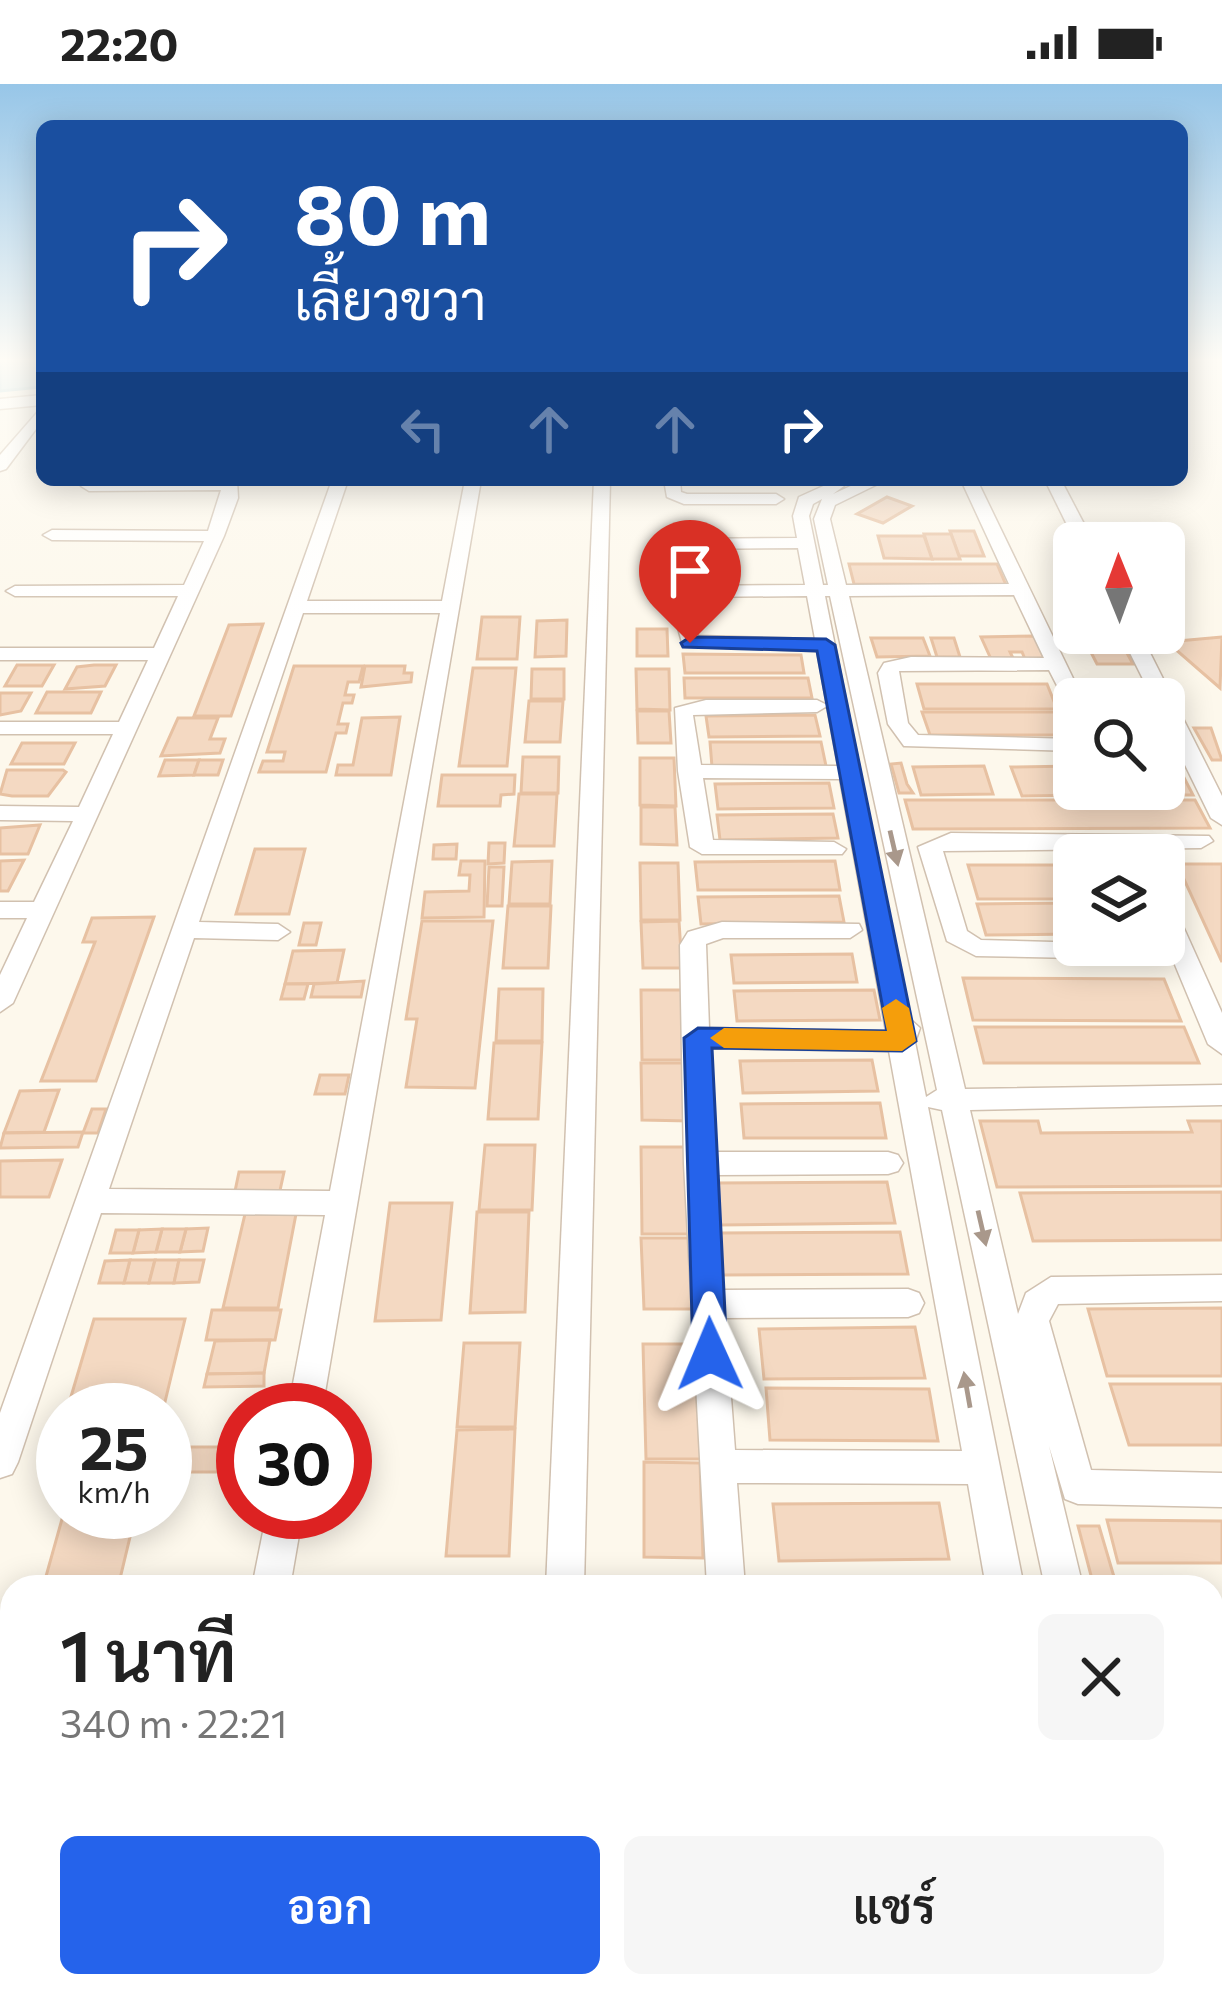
<!DOCTYPE html>
<html lang="th">
<head>
<meta charset="utf-8">
<style>
	:root { --surface:#fff; --page:#f6f6f6; --text:#222; --muted:#767676; --accent:#2563eb }
	body { margin:0; font-family:Commissioner,Sarabun,sans-serif; background:var(--page); color:var(--text); height:100vh; display:flex; flex-direction:column; font-size:45px; white-space:nowrap }
	* { box-sizing:border-box; margin:0 }
	p { font-size:39px; color:var(--muted) }
	.icon { flex:none; width:66px; height:66px; fill:none; stroke:currentColor; stroke-width:2; stroke-linecap:round; stroke-linejoin:round }
	.map { position:relative; flex:1; overflow:hidden }
	.panel { position:absolute; left:0px; top:1491px; width:1224px; height:423px; display:flex; flex-direction:column; background:var(--surface); border-radius:36px 36px 0 0; box-shadow:0 6px 30px #0003 }
	.panel>* { flex:none }
	.guide { position:absolute; left:36px; top:36px; width:1152px; height:366px; border-radius:18px; box-shadow:0 6px 30px #0003; background:#1a4fa0; color:#fff; overflow:hidden }
	.needle { width:78px; rotate:359deg }
	.controls { position:absolute; left:1053px; top:438px; display:grid; gap:24px }
	.controls a { display:grid; place-items:center; width:132px; height:132px; border-radius:18px; background:var(--surface); box-shadow:0 6px 30px #0003; font-size:60px }
	.speed { position:absolute; left:36px; top:1299px; display:flex; gap:24px; font-size:60px; font-weight:700; text-align:center }
	.speed>* { display:grid; place-content:center; width:156px; height:156px; border-radius:50%; background:var(--surface); box-shadow:0 6px 30px #0003; line-height:1 }
	.speed small { font-size:30px; font-weight:400 }
	.speed .limit { border:18px solid #d22; background:#fff; color:#111 }
	.pin { position:absolute; display:grid; place-items:center; width:102px; height:102px; color:#fff; margin:-123px -51px; border-radius:50% 50% 50% 0; rotate:-45deg; box-shadow:0 0 12px #0007 }
	.pin .icon { rotate:45deg }
	.me { position:absolute; width:132px; margin:-66px; rotate:359deg; stroke-linejoin:round; filter:drop-shadow(0 0 9px #0008) }
	.turn { display:flex; align-items:center; gap:42px; height:252px; padding:0 60px; font-size:54px }
	.turn .icon { width:156px; height:156px; stroke-width:2.5 }
	.turn b { display:block; font-size:84px; line-height:102px }
	.lanes { display:flex; align-items:center; height:114px; padding:0 60px; background:#0003; justify-content:center; gap:60px; direction:ltr }
	.lanes .off { opacity:.35 }
	.round { display:grid; place-items:center; flex:none; width:126px; height:126px; border-radius:18px; background:var(--page) }
	.head { display:flex; align-items:center; justify-content:space-between; height:204px; padding:0 60px }
	h1 { font-size:72px; font-weight:600; line-height:90px }
	.primary-button { display:flex; gap:24px; margin-top:auto; padding:24px 60px }
	.primary-button a { flex:1; height:138px; border-radius:18px; background:var(--accent); color:#fff; font-size:48px; font-weight:600; line-height:138px; text-align:center }
	.primary-button a+a { background:var(--page); color:var(--text) }
	.status { display:flex; justify-content:space-between; align-items:center; height:84px; padding:0 60px; background:var(--surface); direction:ltr }
	.status svg { height:33px; fill:currentColor }
	.map>svg:first-child { display:block }
	.water { fill:#bee0e9; stroke:#a4cfdb; stroke-width:3 }
	.building { fill:#f4d9c2; stroke:#e7c1a2; stroke-width:3 }
	.lines { fill:none; stroke-linecap:round; stroke-linejoin:round }
	.minor-casing { stroke:#d1c1b0; stroke-width:3 }
	.tertiary-casing { stroke:#d1c1b0; stroke-width:3 }
	.minor { fill:#fff; fill-rule:evenodd }
	.tertiary { fill:#fff; fill-rule:evenodd }
	.oneway { fill:#a9988b }
	.route { fill:#2563eb; stroke:#184099; stroke-width:3 }
	.slow { fill:#f59e0b }
</style>
</head>
<body>
<div class="status"><b>22:20</b><svg viewBox="0 0 49 12"><path d="M0 12V9h3v3zM5 12V6h3v6zM10 12V3h3v9zM15 12V0h3v12zM26 1h20v11H26zM47 4h2v5h-2z"/></svg></div>
<div class="map">
<svg width="1222" height="1913" viewBox="0 0 1222 1913">
	<rect width="100%" height="100%" fill="#fdf8ec"/>
	<!-- water -->
	<polygon class="water" points="0,274 42,274 42,303 0,307"/>
	<!-- building -->
	<g class="building">
		<polygon points="887,413 912,422 883,439 857,430"/>
		<polygon points="950,447 974,447 984,472 959,472"/>
		<polygon points="924,450 951,450 960,475 932,475"/>
		<polygon points="878,452 924,452 932,475 884,474"/>
		<polygon points="849,480 997,480 1006,501 854,500"/>
		<polygon points="482,533 520,533 517,575 477,575"/>
		<polygon points="567,536 566,572 535,573 537,537"/>
		<polygon points="263,540 231,632 194,632 229,541"/>
		<polygon points="637,545 667,545 668,572 637,572"/>
		<polygon points="1081,549 1116,549 1133,580 1097,580"/>
		<polygon points="1035,552 1045,574 1025,575 1022,568 1010,568 1013,574 991,575 981,553"/>
		<polygon points="1222,553 1220,604 1167,558"/>
		<polygon points="871,554 923,554 930,572 877,573"/>
		<polygon points="931,554 954,554 960,573 937,573"/>
		<polygon points="683,570 801,571 804,589 685,589"/>
		<polygon points="17,581 54,581 42,602 5,602"/>
		<polygon points="94,581 116,581 105,602 65,605 77,583"/>
		<polygon points="294,582 363,582 359,598 348,598 345,611 354,611 352,619 343,619 338,640 348,640 346,649 336,649 326,688 259,688 263,677 283,677 285,668 267,668"/>
		<polygon points="365,582 405,582 404,589 412,589 411,598 361,603"/>
		<polygon points="473,584 516,584 507,682 459,682"/>
		<polygon points="532,585 564,585 564,615 531,615"/>
		<polygon points="636,585 669,585 670,626 637,625"/>
		<polygon points="684,594 808,594 812,614 685,614"/>
		<polygon points="917,600 1047,600 1057,625 924,625"/>
		<polygon points="1106,601 1142,601 1149,615 1113,615"/>
		<polygon points="47,608 101,608 91,629 36,629"/>
		<polygon points="0,609 31,609 21,627 0,631"/>
		<polygon points="529,617 563,617 560,658 525,658"/>
		<polygon points="637,627 669,627 671,659 638,659"/>
		<polygon points="922,628 1057,628 1066,651 930,651"/>
		<polygon points="815,631 820,652 709,653 706,632"/>
		<polygon points="400,633 391,691 336,691 338,681 353,681 362,634"/>
		<polygon points="178,634 218,634 210,655 225,655 220,669 161,672"/>
		<polygon points="1194,644 1211,644 1222,676 1212,676"/>
		<polygon points="710,658 821,658 826,682 712,683"/>
		<polygon points="22,659 75,659 64,680 11,680"/>
		<polygon points="523,673 559,673 558,709 521,709"/>
		<polygon points="640,674 674,674 676,722 640,721"/>
		<polygon points="165,676 199,676 194,691 159,692"/>
		<polygon points="199,676 223,676 218,691 194,691"/>
		<polygon points="901,679 907,700 913,709 899,709 891,680"/>
		<polygon points="984,682 993,710 921,711 913,683"/>
		<polygon points="1074,682 1074,705 1089,705 1092,711 1022,712 1011,683"/>
		<polygon points="1164,684 1179,684 1193,711 1120,711 1117,705 1164,705"/>
		<polygon points="7,686 63,686 66,688 48,712 12,712 0,710"/>
		<polygon points="442,691 515,691 514,710 501,711 500,722 438,722"/>
		<polygon points="829,699 834,724 718,725 715,700"/>
		<polygon points="519,710 557,710 554,762 514,762"/>
		<polygon points="905,716 1195,716 1210,744 913,745"/>
		<polygon points="641,723 675,723 677,761 641,760"/>
		<polygon points="833,730 838,754 720,756 717,731"/>
		<polygon points="40,741 28,770 0,770 0,744"/>
		<polygon points="489,759 505,759 504,779 488,780"/>
		<polygon points="457,760 456,775 433,775 434,761"/>
		<polygon points="255,765 305,765 289,830 236,830"/>
		<polygon points="24,776 8,807 0,807 0,777"/>
		<polygon points="461,777 485,777 484,833 422,834 425,808 469,807 470,791 459,791"/>
		<polygon points="552,777 550,820 509,820 512,778"/>
		<polygon points="835,777 840,806 698,806 695,778"/>
		<polygon points="640,779 678,779 680,836 641,836"/>
		<polygon points="1177,780 1222,780 1222,878"/>
		<polygon points="968,781 1074,781 1074,815 978,815"/>
		<polygon points="489,783 504,783 502,822 487,822"/>
		<polygon points="839,812 844,838 701,840 698,813"/>
		<polygon points="1074,819 1074,850 986,851 977,820"/>
		<polygon points="508,822 551,822 548,884 503,884"/>
		<polygon points="154,833 96,997 41,997 95,858 83,858 92,834"/>
		<polygon points="422,837 493,837 475,1004 406,1003 417,935 406,935"/>
		<polygon points="679,837 682,884 643,884 641,838"/>
		<polygon points="304,839 321,839 316,861 299,861"/>
		<polygon points="344,866 337,899 285,900 293,867"/>
		<polygon points="852,870 857,898 734,899 731,871"/>
		<polygon points="963,894 1164,895 1181,937 973,936"/>
		<polygon points="364,897 361,913 311,913 314,900"/>
		<polygon points="285,900 308,900 304,915 281,915"/>
		<polygon points="499,905 543,905 542,957 496,957"/>
		<polygon points="641,906 683,906 687,976 642,976"/>
		<polygon points="874,906 880,936 737,937 734,907"/>
		<polygon points="975,943 1184,943 1199,979 984,979"/>
		<polygon points="494,959 542,959 538,1035 488,1035"/>
		<polygon points="872,976 878,1007 743,1009 740,977"/>
		<polygon points="641,979 686,979 689,1037 642,1036"/>
		<polygon points="320,991 349,991 345,1010 315,1010"/>
		<polygon points="59,1006 44,1048 4,1049 20,1007"/>
		<polygon points="880,1019 886,1054 744,1054 741,1020"/>
		<polygon points="92,1025 106,1025 98,1049 83,1049"/>
		<polygon points="980,1037 1038,1037 1041,1049 1192,1048 1188,1037 1222,1037 1222,1102 997,1103"/>
		<polygon points="83,1048 78,1063 0,1064 4,1049"/>
		<polygon points="485,1061 535,1061 532,1126 479,1126"/>
		<polygon points="641,1063 689,1063 692,1150 642,1150"/>
		<polygon points="62,1076 49,1113 0,1113 0,1077"/>
		<polygon points="239,1088 284,1088 279,1111 234,1112"/>
		<polygon points="887,1098 895,1139 720,1141 716,1099"/>
		<polygon points="1222,1108 1222,1156 1033,1157 1020,1109"/>
		<polygon points="390,1119 452,1119 441,1236 375,1237"/>
		<polygon points="477,1128 529,1128 525,1228 470,1229"/>
		<polygon points="245,1130 296,1130 278,1224 223,1224"/>
		<polygon points="208,1144 203,1167 180,1168 186,1145"/>
		<polygon points="162,1145 186,1145 180,1168 156,1168"/>
		<polygon points="162,1145 156,1168 133,1169 139,1146"/>
		<polygon points="116,1146 139,1146 133,1169 110,1169"/>
		<polygon points="900,1148 908,1190 722,1191 719,1149"/>
		<polygon points="641,1154 693,1154 698,1225 644,1225"/>
		<polygon points="130,1176 155,1176 149,1199 124,1199"/>
		<polygon points="130,1176 124,1199 99,1199 105,1177"/>
		<polygon points="155,1176 179,1176 174,1199 149,1199"/>
		<polygon points="179,1176 204,1176 199,1198 174,1199"/>
		<polygon points="1222,1224 1222,1292 1107,1292 1088,1225"/>
		<polygon points="212,1226 281,1226 275,1256 206,1256"/>
		<polygon points="94,1235 185,1235 163,1326 67,1326"/>
		<polygon points="915,1243 925,1294 764,1295 759,1245"/>
		<polygon points="270,1256 264,1289 207,1290 215,1257"/>
		<polygon points="464,1259 520,1259 515,1343 457,1343"/>
		<polygon points="643,1260 699,1260 705,1375 646,1375"/>
		<polygon points="264,1289 264,1302 204,1303 207,1290"/>
		<polygon points="1110,1300 1222,1300 1222,1361 1129,1361"/>
		<polygon points="766,1304 929,1305 938,1357 770,1356"/>
		<polygon points="515,1345 509,1472 446,1472 457,1346"/>
		<polygon points="179,1363 233,1363 228,1388 173,1388"/>
		<polygon points="644,1378 700,1379 703,1474 644,1473"/>
		<polygon points="939,1419 949,1475 779,1477 773,1420"/>
		<polygon points="64,1428 136,1428 118,1503 43,1503"/>
		<polygon points="1107,1436 1222,1437 1222,1479 1118,1479"/>
		<polygon points="1078,1442 1099,1442 1117,1503 1094,1503"/>
		<polygon points="960,1493 962,1503 779,1503 778,1495"/>
		<polygon points="5,1522 12,1522 12,1576 0,1576"/>
		<polygon points="1212,1566 1222,1571 1222,1645 1212,1646"/>
		<polygon points="12,1627 12,1658 0,1658 0,1630"/>
		<rect x="0" y="1689" width="12" height="80"/>
		<polygon points="0,1809 12,1809 15,1912 0,1912"/>
		<polygon points="280,1902 384,1902 383,1913 278,1913"/>
		<polygon points="400,1902 477,1902 477,1913 399,1913"/>
		<polygon points="649,1902 720,1902 721,1913 649,1913"/>
		<polygon points="807,1902 1036,1902 1038,1913 808,1913"/>
	</g>
	<g class="lines">
		<defs>
			<g id="minor">
				<polygon points="42,323 42,337 6,385 0,387 0,371"/>
				<polygon points="237,396 238,414 224,452 13,919 0,928 0,891 27,834 0,834 0,818 34,818 73,737 0,736 0,722 79,723 113,650 0,650 0,638 119,638 148,576 0,576 0,564 154,564 178,512 15,512 6,507 15,502 184,501 204,457 52,456 43,451 52,446 208,447 221,406 89,407 81,402 89,397"/>
				<path d="M332 396H348L307 517H442L465 396H481L322 1326H288L325 1131 101 1129 18 1378 12 1390 0 1394V1329ZM303 529H440L330 1107 109 1105 194 854 278 856 290 848 278 840 199 838Z"/>
				<polygon points="594,396 610,396 584,1503 546,1503"/>
				<polygon points="664,396 680,396 681,408 687,410 776,410 784,415 776,420 684,420 667,413"/>
				<path d="M864 396H886L835 421 830 435 846 501 1009 500 961 396H977L1083 615H1074V623L1067 621 1049 586 899 587 908 639 918 651 1074 655V667L904 662 888 640 878 589 884 579 911 573 1044 574 1014 511 849 512 965 1005 1222 1001V1021L970 1026 1018 1230 1026 1209 1051 1193 1222 1191V1217L1058 1220 1049 1237 1091 1386 1222 1389V1423L1078 1420 1065 1415 1049 1362 1083 1503H1045L942 1026 928 1023 1024 1503H986L968 1400 737 1399 745 1503H707L684 1080 680 861 688 848 722 838 859 840 862 846 850 854H723L706 860 709 944 886 947 840 695 703 694 713 756 834 758 846 765 842 770H702L690 763 678 687 675 624 706 616H817L827 621 817 567 683 562 668 508V463L682 455 797 454 793 432 799 413 830 399 844 402 833 410ZM822 415 814 435 828 501H823L809 432 813 420ZM798 464 805 501 686 502V465ZM807 512 815 555 698 552 688 513ZM825 512H830L937 1006 926 1013 915 958 920 944 910 935ZM827 622 838 682 701 681 693 631 817 628ZM709 964 889 967 962 1367 735 1366 725 1234 908 1233 919 1229 924 1219 919 1209 908 1205 723 1206 715 1091 888 1090 898 1087 903 1079 898 1071 888 1068H713Z"/>
				<polygon points="1045,396 1061,396 1094,459 1076,459"/>
				<polygon points="1120,549 1140,549 1222,712 1222,741 1211,734 1164,638 1164,615 1153,615"/>
				<polygon points="951,749 1209,752 1213,757 1201,764 943,767 967,847 981,856 1164,861 1164,818 1173,820 1222,929 1222,970 1208,960 1173,876 976,872 947,857 918,763"/>
				<polygon points="267,1428 303,1428 290,1503 252,1503"/>
				<polygon points="1212,1656 1222,1657 1222,1697 1212,1696"/>
				<polygon points="1212,1867 1222,1872 1222,1913 1195,1913 1193,1902 1212,1902"/>
				<polygon points="173,1902 219,1902 217,1913 171,1913"/>
				<rect x="527" y="1902" width="46" height="11"/>
				<rect x="741" y="1902" width="46" height="11"/>
				<polygon points="1061,1902 1107,1902 1109,1913 1063,1913"/>
				<polygon points="1132,1902 1178,1902 1180,1913 1134,1913"/>
			</g>
			<polygon id="tertiary" points="42,311 42,321 0,325 0,315"/>
		</defs>
		<!-- minor casing -->
		<use href="#minor" class="minor-casing"/>
		<!-- tertiary casing -->
		<use href="#tertiary" class="tertiary-casing"/>
		<!-- minor -->
		<use href="#minor" class="minor"/>
		<!-- tertiary -->
		<use href="#tertiary" class="tertiary"/>
	</g>
	<!-- one-way arrows -->
	<defs><path id="oneway-solid" d="M-6-.8H1V-3.2L6.5 0L1 3.2V.8H-6Z" transform="scale(3)"/></defs>
	<g class="oneway">
		<use href="#oneway-solid" transform="translate(894 764) rotate(77)"/>
		<use href="#oneway-solid" transform="translate(982 1144) rotate(77)"/>
		<use href="#oneway-solid" transform="translate(967 1306) rotate(-100)"/>
	</g>
	<!-- sky -->
	<linearGradient id="sky" x2="0" y2="1"><stop stop-color="#97c6e8"/><stop offset="0.51" stop-color="#fefcf6"/><stop offset="1" stop-color="#fefcf6" stop-opacity="0"/></linearGradient>
	<rect width="1222" height="541" fill="url(#sky)"/>
	<!-- route -->
	<polygon class="route" points="690,553 826,555 835,561 916,957 902,967 712,964 727,1270 722,1280 710,1284 698,1280 693,1270 684,954 698,944 887,947 817,567 683,563 681,559"/>
	<!-- slow -->
	<polygon class="slow" points="896,915 909,924 916,957 902,967 724,964 710,954 724,944 887,947 882,924"/>
</svg>
<div class="controls">
<a><svg class="needle" viewBox="-14 -14 28 28"><path d="M0-13l5 13h-10z" fill="#e53935"/><path d="M0 13l5-13h-10z" fill="#767676"/></svg></a>
<a><svg class="icon" aria-label="search" viewBox="0 0 24 24"><circle cx="10" cy="10" r="6"/><path d="M15 15l6 6"/></svg></a>
<a><svg class="icon" aria-label="layers" viewBox="0 0 24 24"><path d="M12 4l9 5-9 5-9-5zM3 14l9 5 9-5"/></svg></a>
</div>
<div class="speed"><div>25<small>km/h</small></div><div class="limit">30</div></div>
<div class="pin" style="left:690px;top:559px;background:#d93025"><svg class="icon" aria-label="arrive" viewBox="0 0 24 24"><path d="M6 21V4h12l-3 4 3 4H6"/></svg></div>
<svg class="me" style="left:710px;top:1270px" viewBox="-20 -20 40 40"><path d="M0-17L14 15 0 8-14 15z" fill="#2563eb" stroke="#fff" stroke-width="4"/></svg>
<div class="guide">
<div class="turn"><svg class="icon" aria-label="right" viewBox="0 0 24 24"><path d="M7 20v-9h11M14 6l5 5-5 5"/></svg><div><b>80 m</b>เลี้ยวขวา</div></div>
<div class="lanes"><svg class="icon off" aria-label="left" viewBox="0 0 24 24"><path d="M17 20v-9H6M10 6l-5 5 5 5"/></svg><svg class="icon off" aria-label="ahead" viewBox="0 0 24 24"><path d="M12 20V5M6 11l6-6 6 6"/></svg><svg class="icon off" aria-label="ahead" viewBox="0 0 24 24"><path d="M12 20V5M6 11l6-6 6 6"/></svg><svg class="icon" aria-label="right" viewBox="0 0 24 24"><path d="M7 20v-9h11M14 6l5 5-5 5"/></svg></div>
</div>
<section class="panel">
<div class="head"><div><h1>1 นาที</h1><p>340 m · 22:21</p></div><a class="round"><svg class="icon" aria-label="close" viewBox="0 0 24 24"><path d="M6 6l12 12M18 6L6 18"/></svg></a></div>
<div class="primary-button"><a>ออก</a><a>แชร์</a></div>
</section>
</div>
</body>
</html>
